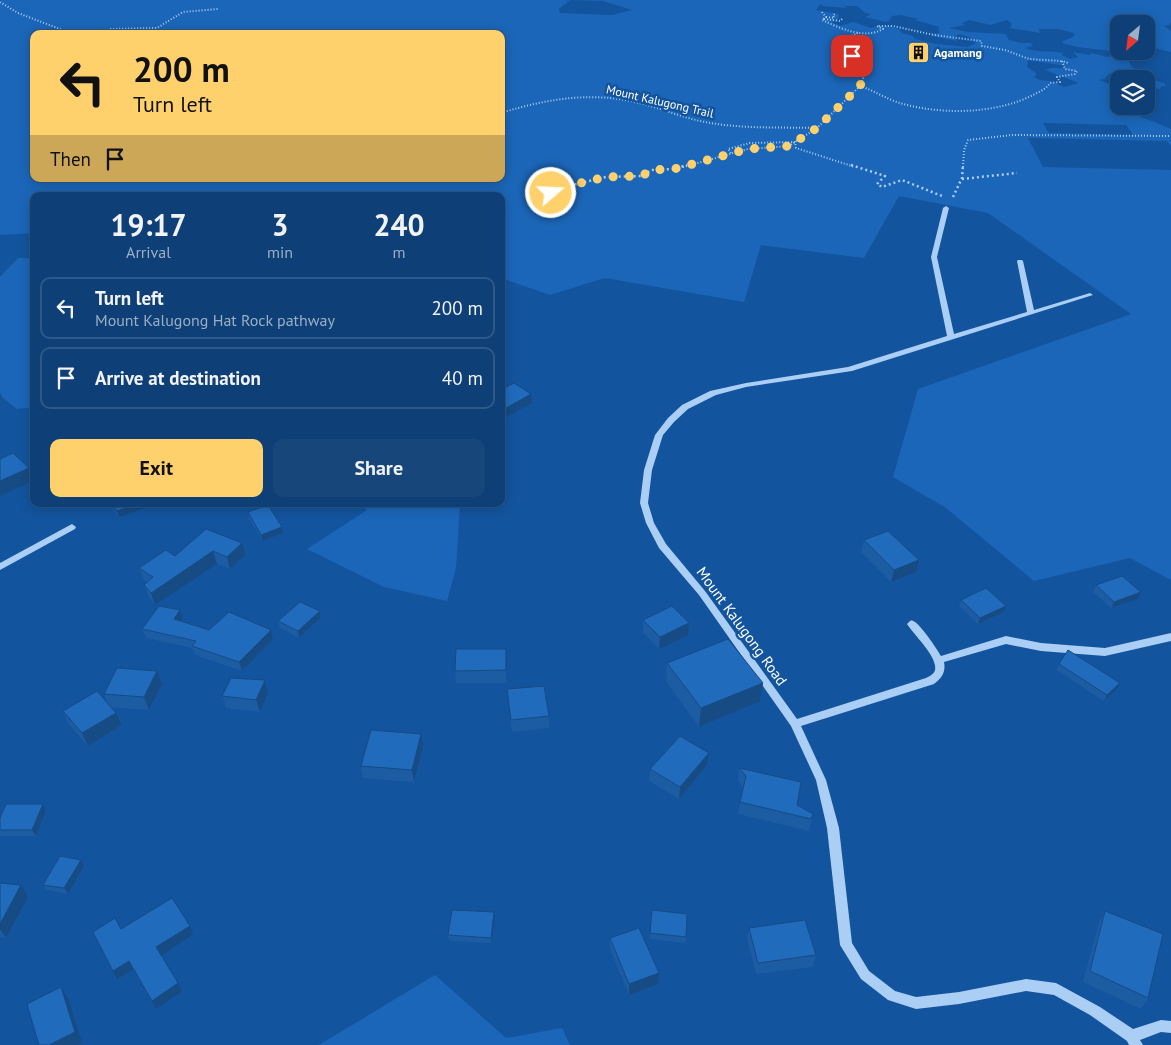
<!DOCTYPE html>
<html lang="en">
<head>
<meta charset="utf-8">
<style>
	:root { --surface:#0e3f76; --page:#17467b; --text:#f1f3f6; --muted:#9bafc5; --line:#2e5888; --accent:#ffd16d }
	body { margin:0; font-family:"PT Sans",sans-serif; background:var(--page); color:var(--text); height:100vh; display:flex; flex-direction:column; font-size:19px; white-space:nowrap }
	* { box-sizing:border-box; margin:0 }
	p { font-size:16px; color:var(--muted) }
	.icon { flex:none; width:28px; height:28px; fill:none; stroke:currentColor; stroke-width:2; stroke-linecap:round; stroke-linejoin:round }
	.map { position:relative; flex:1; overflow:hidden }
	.drawer { position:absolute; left:30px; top:192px; width:475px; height:315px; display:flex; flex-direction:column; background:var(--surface); border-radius:10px; box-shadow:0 2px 12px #0003,0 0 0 1px var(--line) }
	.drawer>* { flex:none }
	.top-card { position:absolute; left:30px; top:30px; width:475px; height:152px; border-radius:10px; box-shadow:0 2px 12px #0003,0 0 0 1px var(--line); background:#ffd16d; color:#111; overflow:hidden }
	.needle { width:32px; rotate:208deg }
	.controls { position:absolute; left:1110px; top:15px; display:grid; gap:10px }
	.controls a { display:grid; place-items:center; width:45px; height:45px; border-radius:10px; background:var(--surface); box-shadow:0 2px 12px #0003,0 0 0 1px var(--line); font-size:25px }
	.pin { position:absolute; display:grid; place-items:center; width:42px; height:42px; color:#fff; margin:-21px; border-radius:10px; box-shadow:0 2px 8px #0006 }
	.me { position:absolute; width:55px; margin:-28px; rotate:71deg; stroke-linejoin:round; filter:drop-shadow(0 0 4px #0008) }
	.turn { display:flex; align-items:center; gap:18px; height:105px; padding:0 20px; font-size:22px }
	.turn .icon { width:65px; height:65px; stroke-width:2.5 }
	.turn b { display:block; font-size:35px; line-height:42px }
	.then { display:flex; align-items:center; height:48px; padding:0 20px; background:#0003; gap:10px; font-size:19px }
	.eta { display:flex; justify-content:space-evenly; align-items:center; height:85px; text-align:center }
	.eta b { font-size:30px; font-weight:700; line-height:35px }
	.cta { display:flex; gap:10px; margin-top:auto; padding:10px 20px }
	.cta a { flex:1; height:58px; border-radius:10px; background:var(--accent); color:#111; font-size:20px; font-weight:700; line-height:58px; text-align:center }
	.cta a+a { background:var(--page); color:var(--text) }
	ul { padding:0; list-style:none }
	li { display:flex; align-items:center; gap:15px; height:62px; margin:0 10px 8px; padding:0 10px; border:2px solid var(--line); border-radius:10px }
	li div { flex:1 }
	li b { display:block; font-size:19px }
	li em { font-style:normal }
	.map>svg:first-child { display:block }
	.green { fill:#1b66b8; fill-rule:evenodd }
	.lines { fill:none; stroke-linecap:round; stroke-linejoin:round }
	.path-far1 { stroke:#aacef4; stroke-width:2; stroke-dasharray:1 2; stroke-linecap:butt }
	.path { stroke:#aacef4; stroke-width:2.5; stroke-dasharray:2 3; stroke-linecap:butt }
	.minor { fill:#aacef4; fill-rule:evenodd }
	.wall { fill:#1c5ca3 }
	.shaded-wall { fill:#174b84 }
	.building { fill:#216bbd; stroke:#174b84 }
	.route { stroke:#ffd16d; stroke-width:9; stroke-dasharray:0 16.2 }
	.labels { text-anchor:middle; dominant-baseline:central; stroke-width:5; stroke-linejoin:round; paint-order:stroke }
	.far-poi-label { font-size:12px; font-weight:bold; fill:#fff; stroke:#13549e; text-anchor:start }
	.far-street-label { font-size:12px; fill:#fff; stroke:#13549e }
	.street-label { font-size:15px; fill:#fff; stroke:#13549e }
</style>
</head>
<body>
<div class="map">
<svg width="1171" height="1045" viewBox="0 0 1171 1045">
	<rect width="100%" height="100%" fill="#13549e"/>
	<!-- green -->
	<g class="green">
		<path d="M2 0H1171V22L1169 25 1164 26 1171 31V52L1146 46V24H1119V51H1134L1132 57 1128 60 1132 67 1140 71 1144 77 1164 83 1166 86H1161L1160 89 1146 86V79H1126L1117 74 1110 73 1104 79 1099 80 1118 87 1119 106H1127L1136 112 1137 115 1171 129V146L1167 141 1028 138 1043 167 1171 170V580L1130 558 1034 581 946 508 893 477 918 389 1131 314 988 213 899 196 864 258 761 245 744 302 605 278 550 295 501 278V196H34V233L0 235V1ZM570 0 603 1 632 10 612 15 560 13 559 9ZM820 4 823 6 848 8 844 6H857L865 13 871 14 865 17 885 22 889 21 892 16 901 15 918 19 915 20 939 27 938 29 940 33 930 34 933 36 957 41 954 37 959 34 969 37 976 43 967 47 936 44 915 39 913 36 902 33 899 29 889 26H877L871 28 853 22 840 26 831 22 838 20 839 14 816 10ZM969 20 991 25 1007 20 1012 24 1010 28 1040 33 1039 29H1058L1074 33 1073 37 1061 42C1075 50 1114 48 1120 55L1107 57 1092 53 1089 55 1073 52 1078 57 1070 59 1062 55 1063 53C1051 50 1036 53 1025 48L1033 46 1031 43H1021L1009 40 1006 34 968 32 949 28 965 25 962 23ZM34 34H501V179H34ZM1028 60 1066 66 1065 68H1051L1045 70 1079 83 1064 87 1051 81 1040 80 1034 77 1037 74 1027 67ZM1043 123 1126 125 1133 135 1049 133Z"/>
		<polygon points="18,258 34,258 34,407 17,409 3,398 0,393 0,277"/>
		<polygon points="360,504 460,504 456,568 447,601 384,587 307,549 367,510"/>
		<polygon points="435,975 506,1038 562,1028 570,1045 319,1045"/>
	</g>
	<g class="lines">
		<!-- path-far1 -->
		<g class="path-far1">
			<polyline points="0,2 18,13 73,34"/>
			<path d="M822 12 826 17 822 20C840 28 864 40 883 29L877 26H893L934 35 981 41 982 46 1005 50 1029 59 1062 61"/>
			<polyline points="826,17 834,18 833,15 835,14"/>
			<polyline points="824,19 840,21 843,18"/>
			<polyline points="96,34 111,29 157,28 183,12 218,9"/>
			<path d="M860 86C875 91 888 100 903 104 944 115 997 114 1035 94 1041 91 1046 89 1050 83L1060 82 1057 77 1075 74 1077 71 1065 69 1062 61 1068 63"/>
			<path d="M501 113C546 99 592 91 639 103 661 108 683 118 705 122 741 129 779 127 815 128"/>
			<polyline points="731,153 728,149 750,143 795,142 796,148 855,167"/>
			<path d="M683 167 748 149 789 146 817 128 860 86 864 76C859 64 852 56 841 49L846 38 858 33"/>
			<polyline points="963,167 964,150 968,140 1012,135 1171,136"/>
		</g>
		<!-- path -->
		<g class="path">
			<polyline points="851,165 885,176 877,184 882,187 902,180 942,196"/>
			<polyline points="962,179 1017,173"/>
			<polyline points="953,197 962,178 963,165"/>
			<polyline points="534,203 560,188 606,177 642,176 651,170 674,169 687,165"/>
		</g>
		<!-- minor -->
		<g class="minor">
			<path d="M946 206 949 208 937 257 954 334 1027 312 1017 261 1018 260H1022L1023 261 1034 310 1090 293 1093 295 852 371 746 387 716 395 688 409 674 422 663 435 652 470 648 503 654 523 666 544 705 591 797 719 926 678C930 676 934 674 935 670 938 657 914 635 907 624L909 622C910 621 911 620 913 621 919 622 937 649 941 656L1006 636 1041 643 1105 648 1171 633V641L1105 656 1041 651 1006 644 944 662C946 672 942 678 934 684L801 726 826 780 839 828 852 943 869 971 895 991 916 997 959 992 1026 979 1056 983 1100 1007 1133 1029 1161 1020 1171 1021V1033L1161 1032 1140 1040 1143 1045H1129L1127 1041 1090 1015 1054 995 1026 991 959 1004 916 1009 888 1000 861 979 840 945 827 828 816 780 791 726 699 595 659 548 646 523 640 503 644 470 655 435 668 418 682 405 710 391 746 383 848 367 947 336 931 257 943 208Z"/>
			<polygon points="72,524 76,527 75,529 0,570 0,563"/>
		</g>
	</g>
	<!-- wall -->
	<g class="wall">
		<polygon points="108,504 157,504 119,517"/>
		<polygon points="248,512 282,527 283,533 263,541 249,519"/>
		<polygon points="206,529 245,555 230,569 217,564 155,605 149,597 144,585 147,582 144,580 139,568 175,556"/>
		<polygon points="864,540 916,572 891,582 861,552"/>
		<polygon points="1096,585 1138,599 1111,608 1093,592"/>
		<polygon points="961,600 1006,606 1004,612 978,624 959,606"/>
		<polygon points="320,611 321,617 299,638 280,628 278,621"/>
		<polygon points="183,619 182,622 209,630 273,639 242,671 195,655 192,648 146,638 142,629"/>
		<polygon points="643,620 689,623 688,635 659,649 643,632"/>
		<polygon points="506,649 507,661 506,683 456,683 455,671"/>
		<polygon points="667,663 763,683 760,701 699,727 666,681"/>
		<polygon points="1059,664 1117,689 1104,701 1057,670"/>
		<polygon points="157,671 162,684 149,710 111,707 116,713 122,725 88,746 68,723 63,711 107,702 104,694"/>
		<polygon points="265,680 268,693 260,712 226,708 222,696"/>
		<polygon points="507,689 549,716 549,728 512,732"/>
		<polygon points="423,746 414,782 363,778 361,766"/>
		<polygon points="709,753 707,765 679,799 649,781 650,769"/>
		<polygon points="739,768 813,814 809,831 738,814 743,788 738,780"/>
		<polygon points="46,810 36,836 0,836 0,818"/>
		<polygon points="84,866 68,894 47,890 43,885"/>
		<polygon points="0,883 28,897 6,938 0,937"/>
		<polygon points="652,910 686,937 685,943 650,939"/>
		<polygon points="1105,911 1148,998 1141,1009 1083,982 1099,923"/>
		<polygon points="495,918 491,943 449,941 448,935"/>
		<polygon points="749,928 816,955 813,967 756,974 747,939"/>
		<polygon points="610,938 659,973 658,984 629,995 610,949"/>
	</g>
	<!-- shaded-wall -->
	<g class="shaded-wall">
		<polygon points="531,394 532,403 501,420 501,411"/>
		<polygon points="29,468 34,480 0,496 0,481"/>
		<polygon points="138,504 157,504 119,517 117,511"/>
		<polygon points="282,527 283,533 263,541 261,535"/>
		<polygon points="242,543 245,555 230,569 227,557"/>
		<polygon points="213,551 217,564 155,605 151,593"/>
		<polygon points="919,560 916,572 891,582 894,570"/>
		<polygon points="1141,592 1138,599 1111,608 1114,602"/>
		<polygon points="1006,606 1004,612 978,624 980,618"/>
		<polygon points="180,610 183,619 177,628 174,619"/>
		<polygon points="320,611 321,617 299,638 298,631"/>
		<polygon points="689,623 688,635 659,649 660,637"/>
		<polygon points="271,630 273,639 242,671 239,662"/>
		<polygon points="506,649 507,661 506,683"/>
		<polygon points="157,671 162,684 149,710 144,697"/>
		<polygon points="265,680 268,693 260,712 256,700"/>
		<polygon points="763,683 760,701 699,727 701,708"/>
		<polygon points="1120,683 1117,689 1104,701 1107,695"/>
		<polygon points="116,713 122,725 88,746 82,733"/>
		<polygon points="421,734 423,746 414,782 412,770"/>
		<polygon points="709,753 707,765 679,799 680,787"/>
		<polygon points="43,804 46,810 36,836 32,830"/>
		<polygon points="81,860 84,866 68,894 64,888"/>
		<polygon points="21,885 28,897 6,938 0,929 0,924"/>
		<polygon points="494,912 495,918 491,943 491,938"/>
		<polygon points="190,926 193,934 161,956 156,947"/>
		<polygon points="129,961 134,969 117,979 113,971"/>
		<polygon points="659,973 658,984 629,995 629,984"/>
		<polygon points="178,983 182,991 156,1009 152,1001"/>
		<polygon points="61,987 68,998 82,1043 78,1045 49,1045"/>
	</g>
	<!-- building -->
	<g class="building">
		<polygon points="514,383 531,394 501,411 501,390"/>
		<polygon points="13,453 29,468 0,481 0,459"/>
		<polygon points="111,504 138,504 117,511"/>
		<polygon points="268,505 282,527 261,535 248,512"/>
		<polygon points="206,529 242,543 227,557 213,551 151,593 144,585 153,577 139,568 166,550 175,556"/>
		<polygon points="888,531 919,560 894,570 864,540"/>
		<polygon points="1122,576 1141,592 1114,602 1096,585"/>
		<polygon points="986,588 1006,606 980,618 961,600"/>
		<polygon points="300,602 320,611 298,631 278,621"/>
		<polygon points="159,606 180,610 174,619 209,630 229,612 271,630 239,662 192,646 196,641 142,629"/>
		<polygon points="672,606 689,623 660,637 643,620"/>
		<polygon points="728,639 763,683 701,708 667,663"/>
		<polygon points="456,649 506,649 506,670 455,671"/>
		<polygon points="1068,650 1120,683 1107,695 1059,664"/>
		<polygon points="117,668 157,671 144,697 104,694"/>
		<polygon points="231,678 265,680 256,700 222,696"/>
		<polygon points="544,686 549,716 511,720 507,689"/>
		<polygon points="97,691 116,713 82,733 63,711"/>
		<polygon points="371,730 421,734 412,770 361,766"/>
		<polygon points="680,736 709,753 680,787 650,769"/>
		<polygon points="739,768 801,782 797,805 813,814 811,819 740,802 746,776"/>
		<polygon points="6,804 43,804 32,830 0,830 0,818"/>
		<polygon points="60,856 81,860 64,888 43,885"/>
		<polygon points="0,883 21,885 0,924"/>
		<polygon points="172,898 190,926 156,947 178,983 152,1001 129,961 113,971 93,932 115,918 121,929"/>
		<polygon points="452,910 494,912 491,938 448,935"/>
		<polygon points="652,910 687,914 686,937 650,933"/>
		<polygon points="1105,911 1163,934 1148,998 1090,971"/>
		<polygon points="805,920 816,955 758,963 749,928"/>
		<polygon points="639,928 659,973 629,984 610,938"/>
		<polygon points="61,987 75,1032 49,1045 39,1045 27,1004"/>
	</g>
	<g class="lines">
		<!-- route -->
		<polyline class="route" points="551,193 560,188 606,177 642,176 651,170 674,169 748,149 789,146 817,128 860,86 864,76 860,65 852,56"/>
	</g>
	<!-- icons -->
	<defs>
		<symbol id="building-square" viewBox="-11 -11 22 22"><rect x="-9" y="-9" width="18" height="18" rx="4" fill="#ffd16d" stroke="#13549e"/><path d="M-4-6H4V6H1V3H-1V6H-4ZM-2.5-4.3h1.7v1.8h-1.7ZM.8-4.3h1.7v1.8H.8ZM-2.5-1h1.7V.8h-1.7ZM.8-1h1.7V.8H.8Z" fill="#111"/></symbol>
	</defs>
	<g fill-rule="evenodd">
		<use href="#building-square" x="906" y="40" width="25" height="25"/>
	</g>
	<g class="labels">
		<!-- far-poi labels -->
		<g class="far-poi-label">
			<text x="934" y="52">Agamang</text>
		</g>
		<!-- far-street labels -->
		<g class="far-street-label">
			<text transform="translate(660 101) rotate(13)">Mount Kalugong Trail</text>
		</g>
		<!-- street labels -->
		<g class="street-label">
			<text transform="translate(742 626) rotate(54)">Mount Kalugong Road</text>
		</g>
	</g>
</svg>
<div class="controls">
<a><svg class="needle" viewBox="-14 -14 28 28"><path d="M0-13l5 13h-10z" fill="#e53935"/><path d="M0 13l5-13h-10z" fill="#9bafc5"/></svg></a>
<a><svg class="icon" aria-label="layers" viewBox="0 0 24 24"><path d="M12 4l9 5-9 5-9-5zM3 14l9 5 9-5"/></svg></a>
</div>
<div class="pin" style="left:852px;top:56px;background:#d93025"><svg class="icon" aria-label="arrive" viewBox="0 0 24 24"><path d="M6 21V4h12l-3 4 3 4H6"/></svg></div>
<svg class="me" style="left:551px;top:193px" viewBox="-20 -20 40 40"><circle r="17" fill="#ffd16d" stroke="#fff" stroke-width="3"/><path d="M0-11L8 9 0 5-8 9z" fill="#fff"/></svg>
<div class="top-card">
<div class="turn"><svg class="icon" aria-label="left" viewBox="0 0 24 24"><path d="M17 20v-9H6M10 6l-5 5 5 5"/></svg><div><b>200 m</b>Turn left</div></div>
<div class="then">Then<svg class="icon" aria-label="arrive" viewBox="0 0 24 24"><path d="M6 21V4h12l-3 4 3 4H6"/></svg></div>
</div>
<section class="drawer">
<div class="eta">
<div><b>19:17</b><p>Arrival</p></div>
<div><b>3</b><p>min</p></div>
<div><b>240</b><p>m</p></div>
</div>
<ul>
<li><svg class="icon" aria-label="left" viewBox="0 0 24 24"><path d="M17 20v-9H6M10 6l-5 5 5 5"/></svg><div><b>Turn left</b><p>Mount Kalugong Hat Rock pathway</p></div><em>200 m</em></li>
<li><svg class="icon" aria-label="arrive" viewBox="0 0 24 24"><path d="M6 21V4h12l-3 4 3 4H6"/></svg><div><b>Arrive at destination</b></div><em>40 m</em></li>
</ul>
<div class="cta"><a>Exit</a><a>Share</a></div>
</section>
</div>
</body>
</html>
